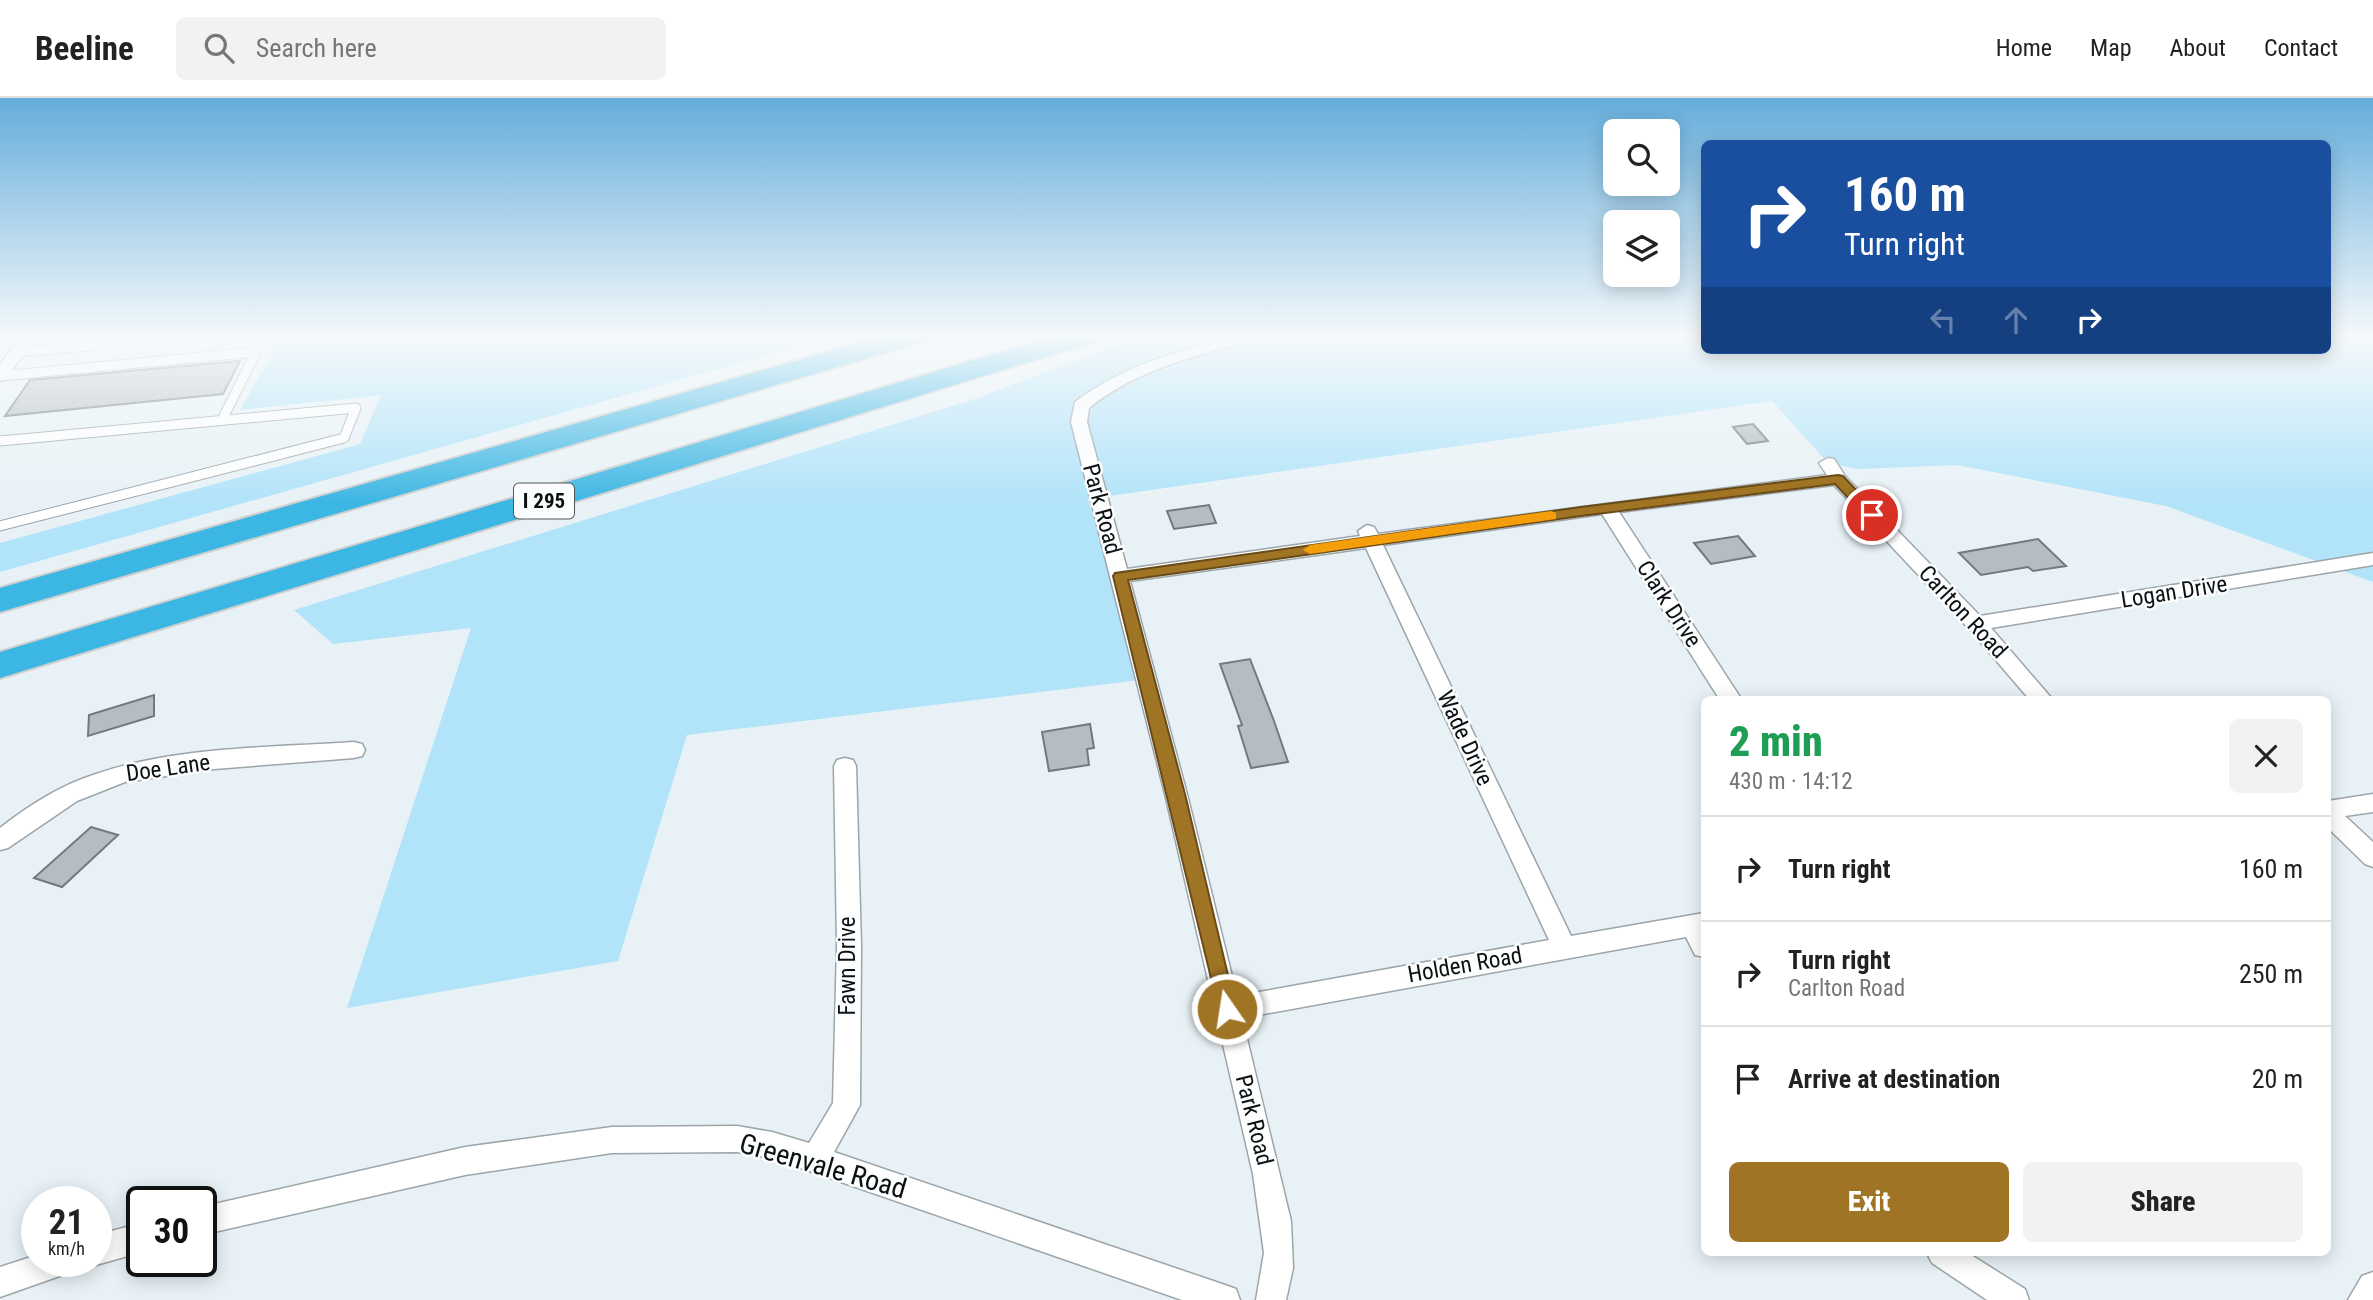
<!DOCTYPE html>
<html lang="en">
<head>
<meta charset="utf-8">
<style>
	:root { --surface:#fff; --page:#f2f2f2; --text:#222; --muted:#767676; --line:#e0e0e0; --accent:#a07425 }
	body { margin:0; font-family:"Roboto Condensed",sans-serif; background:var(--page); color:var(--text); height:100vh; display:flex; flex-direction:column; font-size:26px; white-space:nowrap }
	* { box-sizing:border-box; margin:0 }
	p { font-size:23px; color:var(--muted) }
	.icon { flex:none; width:38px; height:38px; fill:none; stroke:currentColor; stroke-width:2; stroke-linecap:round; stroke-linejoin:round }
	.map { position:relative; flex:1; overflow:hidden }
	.details { position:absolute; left:1701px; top:598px; width:630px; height:560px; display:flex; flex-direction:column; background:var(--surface); border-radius:10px; box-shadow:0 4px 18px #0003 }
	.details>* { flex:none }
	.guide { position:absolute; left:1701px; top:42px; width:630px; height:214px; border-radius:10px; box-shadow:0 4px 18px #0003; background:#1a4fa0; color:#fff; overflow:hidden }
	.tools { position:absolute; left:1603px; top:21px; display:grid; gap:14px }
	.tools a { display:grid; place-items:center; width:77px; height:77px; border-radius:10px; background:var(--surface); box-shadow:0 4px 18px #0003; font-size:35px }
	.speed { position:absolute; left:21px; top:1088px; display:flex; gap:14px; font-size:35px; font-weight:700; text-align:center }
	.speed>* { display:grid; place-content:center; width:91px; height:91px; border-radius:50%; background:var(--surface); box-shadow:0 4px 18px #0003; line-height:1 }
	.speed small { font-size:18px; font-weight:400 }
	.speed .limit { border:4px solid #111; border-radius:10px; background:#fff; color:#111 }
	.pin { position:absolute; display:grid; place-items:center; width:60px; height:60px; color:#fff; margin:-30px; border:4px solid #fff; border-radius:50%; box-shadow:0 2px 7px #0007 }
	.me { position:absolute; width:77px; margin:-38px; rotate:347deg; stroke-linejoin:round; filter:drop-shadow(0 0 5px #0008) }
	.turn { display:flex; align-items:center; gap:24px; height:147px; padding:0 28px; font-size:32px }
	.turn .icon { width:91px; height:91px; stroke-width:2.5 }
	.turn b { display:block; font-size:49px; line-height:60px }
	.lanes { display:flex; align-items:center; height:66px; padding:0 28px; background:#0003; justify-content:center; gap:35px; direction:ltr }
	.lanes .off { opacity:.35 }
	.round { display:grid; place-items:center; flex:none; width:74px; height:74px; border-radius:10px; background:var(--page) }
	.headline { display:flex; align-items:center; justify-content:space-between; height:119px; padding:0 28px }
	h1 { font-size:42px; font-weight:800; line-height:52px; color:#1e9e55 }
	.button { display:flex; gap:14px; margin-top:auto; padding:14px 28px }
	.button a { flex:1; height:80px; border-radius:10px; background:var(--accent); color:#fff; font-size:28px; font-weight:800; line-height:80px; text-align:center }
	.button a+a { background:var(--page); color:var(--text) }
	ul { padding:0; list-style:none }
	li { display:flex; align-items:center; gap:21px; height:105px; padding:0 28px; border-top:2px solid var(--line) }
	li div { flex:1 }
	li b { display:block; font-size:26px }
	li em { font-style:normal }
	header { display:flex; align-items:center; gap:42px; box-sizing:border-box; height:98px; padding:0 35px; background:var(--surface); border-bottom:2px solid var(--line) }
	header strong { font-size:33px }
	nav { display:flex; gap:38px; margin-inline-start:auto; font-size:24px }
	.search { width:490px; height:63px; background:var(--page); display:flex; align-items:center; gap:18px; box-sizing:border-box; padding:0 24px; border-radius:10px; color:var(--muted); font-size:26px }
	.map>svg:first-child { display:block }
	.green { fill:#b1e3f9 }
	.building { fill:#b4bdc2; stroke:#717a7e; stroke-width:2 }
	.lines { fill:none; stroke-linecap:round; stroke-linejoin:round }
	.service-casing { stroke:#9ca5aa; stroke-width:11 }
	.minor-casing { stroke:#9ca5aa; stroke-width:3 }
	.motorway-casing { stroke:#cecfcf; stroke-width:4 }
	.service { stroke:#fff; stroke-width:9 }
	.minor { fill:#fff; fill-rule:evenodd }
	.motorway { fill:#3cb6e3; fill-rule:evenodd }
	.route { fill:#a07425; stroke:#684b18; stroke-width:2 }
	.slow { fill:#f59e0b }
	.labels { text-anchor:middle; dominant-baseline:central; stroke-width:5; stroke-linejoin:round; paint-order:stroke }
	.shield { fill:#fbfdfe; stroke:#545758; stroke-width:2 }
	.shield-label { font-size:21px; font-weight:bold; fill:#0c1011 }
	.street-label { font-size:23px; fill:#0c1011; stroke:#fbfdfe }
	.near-street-label { font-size:28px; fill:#0c1011; stroke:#fbfdfe }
</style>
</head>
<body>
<header>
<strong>Beeline</strong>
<div class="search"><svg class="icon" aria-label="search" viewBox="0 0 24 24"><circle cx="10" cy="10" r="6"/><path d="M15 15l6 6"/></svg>Search here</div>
<nav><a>Home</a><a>Map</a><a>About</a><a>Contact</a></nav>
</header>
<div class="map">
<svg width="2373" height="1202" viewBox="0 0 2373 1202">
	<rect width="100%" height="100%" fill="#e8f2f6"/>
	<!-- green -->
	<g class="green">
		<polygon points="283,237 838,237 0,474 0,445 360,346 381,297 240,312"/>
		<polygon points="1143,237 1704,237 1704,252 2328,252 2328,237 2373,237 2373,484 2166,408 1957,367 1858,371 1828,365 1772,303 1088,401 1140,582 687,637 618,863 347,910 471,530 333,546 294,512 978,300"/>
	</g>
	<!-- building -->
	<g class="building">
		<polygon points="240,263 223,296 5,318 30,282"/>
		<polygon points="1753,326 1768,343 1747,346 1733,329"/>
		<polygon points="1209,407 1216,425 1174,431 1167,413"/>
		<polygon points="1738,438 1755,458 1711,466 1694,445"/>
		<polygon points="2038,441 2066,468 2033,473 2028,469 1981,477 1959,455"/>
		<polygon points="1250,561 1274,623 1288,664 1251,670 1238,628 1242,627 1220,566"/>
		<polygon points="154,597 154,618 88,638 89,617"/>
		<polygon points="1090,626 1094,650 1087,651 1089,667 1049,673 1042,634"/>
		<polygon points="91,729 118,737 62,789 34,780"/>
	</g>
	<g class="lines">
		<defs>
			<g id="service">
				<polyline points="17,254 89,248 137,237"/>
				<polyline points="0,278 256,254 222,322"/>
				<polyline points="0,343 356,310 344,340 0,428"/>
			</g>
			<g id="minor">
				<polygon points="21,237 37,237 6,281 0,283 0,267"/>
				<path d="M1236 237H1260L1257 240C1198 258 1138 270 1089 310L1087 324 1127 471 1360 438 1358 433 1367 427 1374 429 1378 436 1827 377 1819 365 1828 360 1834 361 1845 378 1980 518 2373 455V467L1991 530 2053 602H2030L1969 531 1834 387 1619 414 1742 602H1720L1602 416 1383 447 1571 838 1704 815V859L1695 857 1686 839 1242 920 1291 1123 1293 1170 1286 1202H1256L1264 1155 1253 1076 1165 696 1071 324 1075 304C1123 267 1179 254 1236 237ZM1366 450 1549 842 1237 898 1187 696 1130 483Z"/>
				<path d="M354 644 362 646 365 652 362 658 354 660 214 671 125 684 77 703 8 750 0 752V730C28 708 59 688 93 677 175 648 268 650 354 644Z"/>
				<polygon points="845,660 853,662 856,668 861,847 860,1007 834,1054 1225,1187 1236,1191 1240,1202 1182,1202 815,1075 772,1060 737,1054 612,1055 465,1077 201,1137 201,1109 465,1049 612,1029 737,1028 772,1034 809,1045 833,1005 837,847 834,668 837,662"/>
				<polygon points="2373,696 2373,714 2345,718 2373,744 2373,769 2365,766 2328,730 2328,703"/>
				<polygon points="142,1125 142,1154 96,1167 89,1164 96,1164 96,1137"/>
				<polygon points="1927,1155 1968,1155 2025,1191 2029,1202 1987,1202 1932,1165"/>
				<polygon points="37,1157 37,1164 76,1164 71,1174 0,1199 0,1169"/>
				<polygon points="2373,1174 2373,1202 2348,1202 2362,1178"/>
			</g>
			<g id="motorway">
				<polygon points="886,237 930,237 926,243 0,514 0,490"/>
				<polygon points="1057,237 1101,237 1097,243 0,580 0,554"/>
			</g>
		</defs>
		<!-- service casing -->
		<use href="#service" class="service-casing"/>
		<!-- minor casing -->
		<use href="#minor" class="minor-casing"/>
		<!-- motorway casing -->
		<use href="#motorway" class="motorway-casing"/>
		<!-- service -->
		<use href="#service" class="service"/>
		<!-- minor -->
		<use href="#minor" class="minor"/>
		<!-- motorway -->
		<use href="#motorway" class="motorway"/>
	</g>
	<!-- sky -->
	<linearGradient id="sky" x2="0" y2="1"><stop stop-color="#65addb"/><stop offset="0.59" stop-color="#f5f9fb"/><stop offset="1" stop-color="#f5f9fb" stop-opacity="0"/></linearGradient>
	<rect width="2373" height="405" fill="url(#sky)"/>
	<!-- route -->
	<polygon class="route" points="1838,377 1843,378 1877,414 1877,420 1867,420 1835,386 1581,418 1128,482 1185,696 1236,911 1234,917 1227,919 1220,917 1113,478 1115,475 1581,409"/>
	<!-- slow -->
	<polygon class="slow" points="1551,413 1556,415 1556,421 1310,456 1303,452 1310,447"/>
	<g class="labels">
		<!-- shield labels -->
		<rect class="shield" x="514" y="385.5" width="60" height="35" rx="5"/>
		<g class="shield-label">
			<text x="544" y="403">I 295</text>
		</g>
		<!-- street labels -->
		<g class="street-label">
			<text transform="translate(1102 411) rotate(75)">Park Road</text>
			<text transform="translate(2174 494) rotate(-9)">Logan Drive</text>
			<text transform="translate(1669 506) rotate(57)">Clark Drive</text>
			<text transform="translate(1963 514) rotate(47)">Carlton Road</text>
			<text transform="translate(1465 640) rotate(65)">Wade Drive</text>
			<text transform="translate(168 670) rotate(-8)">Doe Lane</text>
			<text transform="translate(1465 867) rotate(-10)">Holden Road</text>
			<text transform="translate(847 868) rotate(-90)">Fawn Drive</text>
			<text transform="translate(1254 1022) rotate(76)">Park Road</text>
		</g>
		<!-- near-street labels -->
		<g class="near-street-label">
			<text transform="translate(823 1068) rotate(16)">Greenvale Road</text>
		</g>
	</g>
</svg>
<div class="tools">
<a><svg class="icon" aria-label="search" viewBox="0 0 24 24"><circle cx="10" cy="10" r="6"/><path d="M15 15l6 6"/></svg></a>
<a><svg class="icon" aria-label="layers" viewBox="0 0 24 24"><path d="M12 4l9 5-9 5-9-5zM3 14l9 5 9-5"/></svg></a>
</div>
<div class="speed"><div>21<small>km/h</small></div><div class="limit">30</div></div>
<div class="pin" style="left:1872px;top:417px;background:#d93025"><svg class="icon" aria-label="arrive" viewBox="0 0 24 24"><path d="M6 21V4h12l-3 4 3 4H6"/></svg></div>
<svg class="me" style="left:1227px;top:911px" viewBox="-20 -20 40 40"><circle r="17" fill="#a07425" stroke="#fff" stroke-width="3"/><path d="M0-11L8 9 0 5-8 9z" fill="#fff"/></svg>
<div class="guide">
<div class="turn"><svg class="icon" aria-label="right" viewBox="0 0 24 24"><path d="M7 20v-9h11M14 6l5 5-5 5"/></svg><div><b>160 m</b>Turn right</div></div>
<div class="lanes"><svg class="icon off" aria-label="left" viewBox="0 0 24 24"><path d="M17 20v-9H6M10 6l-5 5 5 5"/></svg><svg class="icon off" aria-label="ahead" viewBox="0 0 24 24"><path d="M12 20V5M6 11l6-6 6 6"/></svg><svg class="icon" aria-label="right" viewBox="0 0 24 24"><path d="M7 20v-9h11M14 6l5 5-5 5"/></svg></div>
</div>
<section class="details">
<div class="headline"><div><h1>2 min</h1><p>430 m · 14:12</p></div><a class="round"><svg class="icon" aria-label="close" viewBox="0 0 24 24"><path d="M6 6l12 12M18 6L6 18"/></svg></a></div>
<ul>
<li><svg class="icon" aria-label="right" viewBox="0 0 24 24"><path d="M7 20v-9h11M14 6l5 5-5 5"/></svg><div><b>Turn right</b></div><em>160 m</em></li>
<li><svg class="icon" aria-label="right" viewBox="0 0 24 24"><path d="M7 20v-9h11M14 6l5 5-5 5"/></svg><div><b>Turn right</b><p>Carlton Road</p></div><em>250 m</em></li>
<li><svg class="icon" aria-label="arrive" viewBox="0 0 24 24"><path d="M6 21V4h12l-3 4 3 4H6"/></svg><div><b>Arrive at destination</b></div><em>20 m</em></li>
</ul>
<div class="button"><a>Exit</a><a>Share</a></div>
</section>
</div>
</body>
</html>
